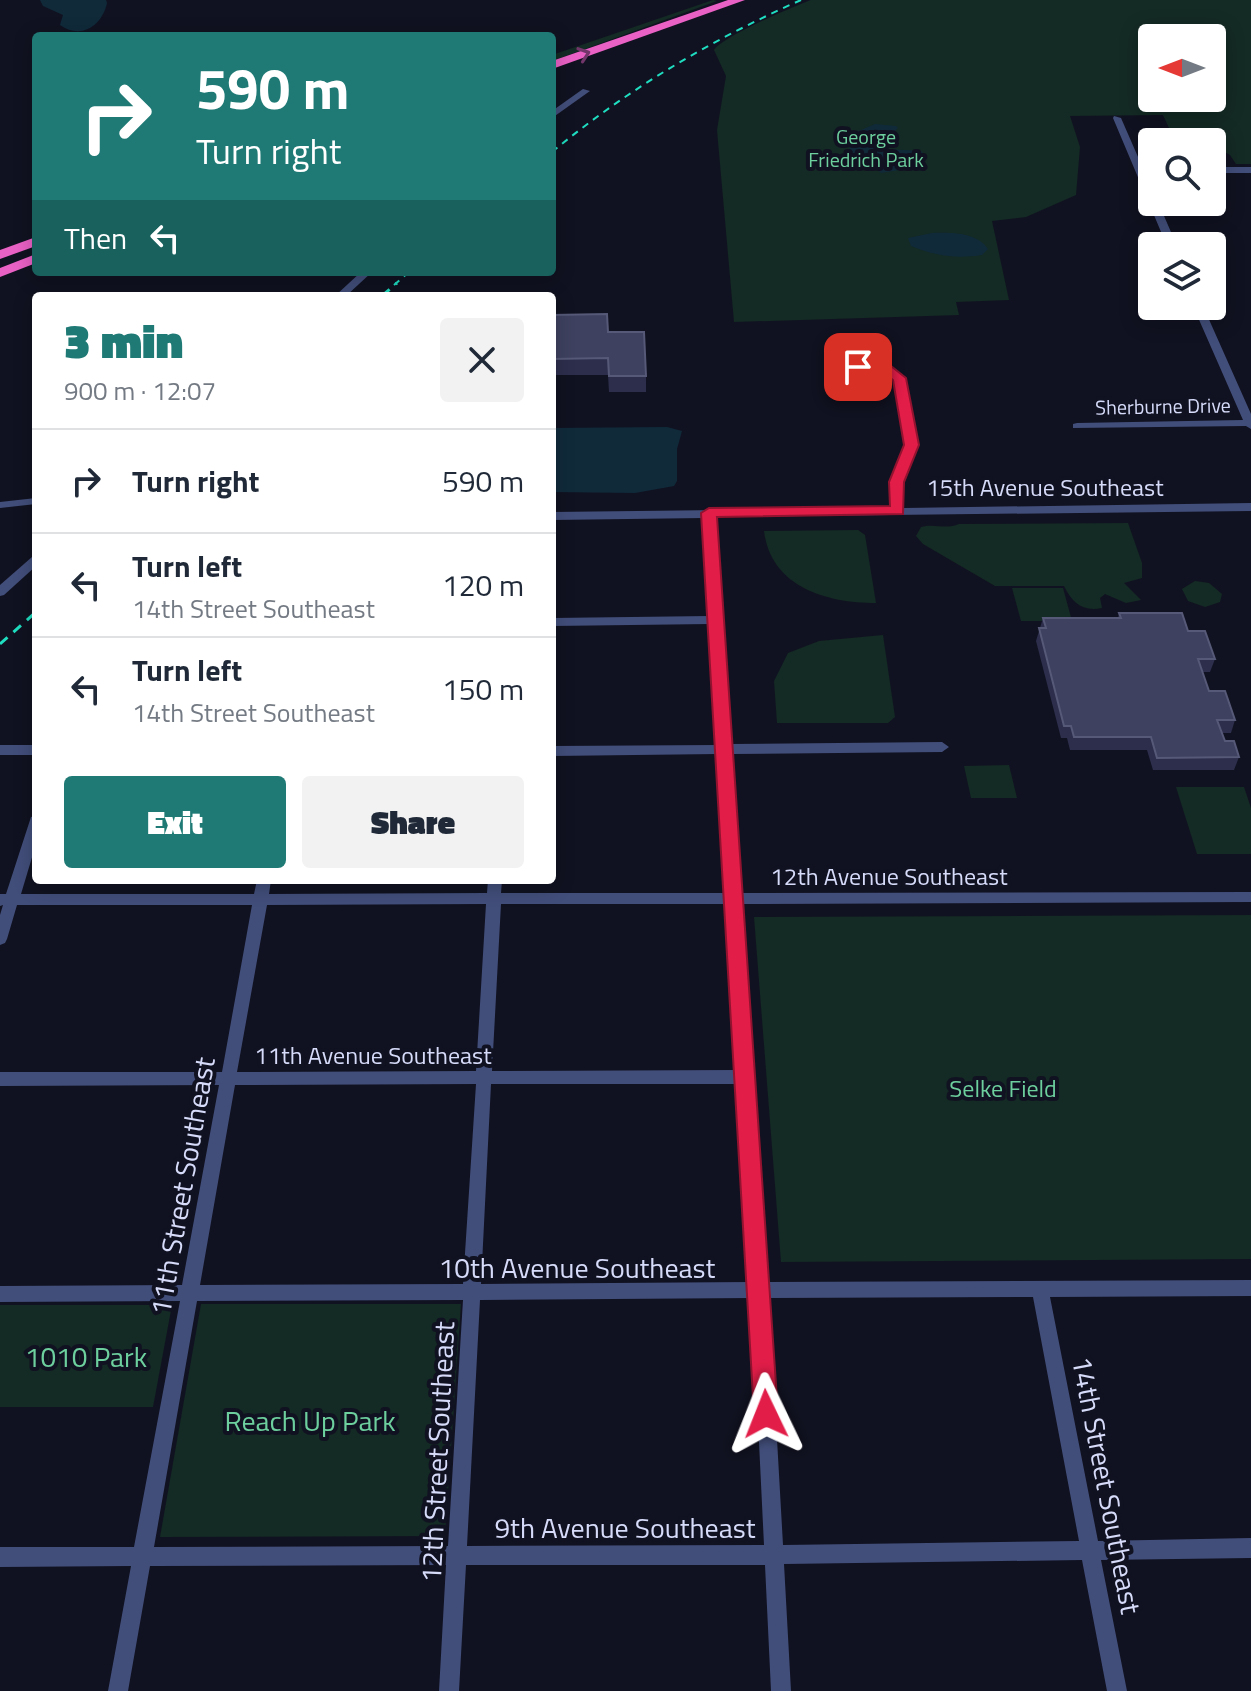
<!DOCTYPE html>
<html lang="en">
<head>
<meta charset="utf-8">
<style>
	:root { --surface:#fff; --page:#f2f2f3; --text:#1f2937; --muted:#747a83; --line:#e0e1e3; --accent:#1f7a75 }
	body { margin:0; font-family:"Titillium Web",sans-serif; background:var(--page); color:var(--text); height:100vh; display:flex; flex-direction:column; font-size:30px; white-space:nowrap }
	* { box-sizing:border-box; margin:0 }
	p { font-size:26px; color:var(--muted) }
	.icon { flex:none; width:44px; height:44px; fill:none; stroke:currentColor; stroke-width:2; stroke-linecap:round; stroke-linejoin:round }
	.map { position:relative; flex:1; overflow:hidden }
	.panel { position:absolute; left:32px; top:292px; width:524px; height:592px; display:flex; flex-direction:column; background:var(--surface); border-radius:8px; box-shadow:0 4px 20px #0003 }
	.panel>* { flex:none }
	.banner { position:absolute; left:32px; top:32px; width:524px; height:244px; border-radius:8px; box-shadow:0 4px 20px #0003; background:#1f7a75; color:#fff; overflow:hidden }
	.needle { width:52px; rotate:270deg }
	.buttons { position:absolute; left:1138px; top:24px; display:grid; gap:16px }
	.buttons a { display:grid; place-items:center; width:88px; height:88px; border-radius:8px; background:var(--surface); box-shadow:0 4px 20px #0003; font-size:40px }
	.pin { position:absolute; display:grid; place-items:center; width:68px; height:68px; color:#fff; margin:-34px; border-radius:16px; box-shadow:0 4px 12px #0006 }
	.me { position:absolute; width:88px; margin:-44px; rotate:358deg; stroke-linejoin:round; filter:drop-shadow(0 0 6px #0008) }
	.turn { display:flex; align-items:center; gap:28px; height:168px; padding:0 32px; font-size:36px }
	.turn .icon { width:104px; height:104px; stroke-width:2.5 }
	.turn b { display:block; font-size:56px; line-height:68px }
	.then { display:flex; align-items:center; height:76px; padding:0 32px; background:#0003; gap:16px; font-size:30px }
	.round { display:grid; place-items:center; flex:none; width:84px; height:84px; border-radius:8px; background:var(--page) }
	.overview { display:flex; align-items:center; justify-content:space-between; height:136px; padding:0 32px }
	h1 { font-size:48px; font-weight:800; line-height:60px; color:var(--accent) }
	.cta { display:flex; gap:16px; margin-top:auto; padding:16px 32px }
	.cta a { flex:1; height:92px; border-radius:8px; background:var(--accent); color:#fff; font-size:32px; font-weight:800; line-height:92px; text-align:center }
	.cta a+a { background:var(--page); color:var(--text) }
	ul { padding:0; list-style:none }
	li { display:flex; align-items:center; gap:24px; height:104px; padding:0 32px; border-top:2px solid var(--line) }
	li div { flex:1 }
	li b { display:block; font-size:30px }
	li em { font-style:normal }
	.map>svg:first-child { display:block }
	.green { fill:#142a24; fill-rule:evenodd }
	.water { fill:#102a3a }
	.lines { fill:none; stroke-linecap:round; stroke-linejoin:round }
	.minor { fill:#424e7a; fill-rule:evenodd }
	.highway { fill:#e961c5; fill-rule:evenodd }
	.rail-far1 { stroke:#1fddc0; stroke-width:2; stroke-dasharray:7 6; stroke-linecap:butt }
	.rail { stroke:#1fddc0; stroke-width:3; stroke-dasharray:10 8; stroke-linecap:butt }
	.wall { fill:#2c2e4c }
	.building { fill:#3e415f; stroke:#565977; stroke-width:2 }
	.oneway { stroke:#72366b }
	.route { fill:#e11d48; stroke:#92132f; stroke-width:2 }
	.labels { text-anchor:middle; dominant-baseline:central; stroke-width:8; stroke-linejoin:round; paint-order:stroke }
	.far-park-label { font-size:20px; fill:#6ccf9d; stroke:#111221 }
	.far-street-label { font-size:20px; fill:#d6dbf9; stroke:#111221 }
	.street-label { font-size:24px; fill:#d6dbf9; stroke:#111221 }
	.park-label { font-size:24px; fill:#6ccf9d; stroke:#111221 }
	.near-street-label { font-size:28px; fill:#d6dbf9; stroke:#111221 }
	.near-park-label { font-size:28px; fill:#6ccf9d; stroke:#111221 }
</style>
</head>
<body>
<div class="map">
<svg width="1251" height="1691" viewBox="0 0 1251 1691">
	<rect width="100%" height="100%" fill="#111221"/>
	<!-- green -->
	<g class="green">
		<polygon points="713,0 717,1 552,61 552,55"/>
		<path d="M811 0H1251V164H1236L1230 155 1212 145V142L1174 139 1163 115 1070 116 1080 147 1076 195 1026 217 992 221 1009 300 956 302 959 315 734 322 717 130 726 76 714 50C722 37 794 6 811 0ZM1152 38H1212V98H1152Z"/>
		<path d="M1128 523 1142 563V578L1124 583 1141 600 1126 603 1105 594 1100 598 1102 608C1083 612 1072 603 1064 586H995L923 544 916 536 921 527C934 523 945 530 959 524Z"/>
		<path d="M858 530 865 535 876 603C826 603 771 587 764 531Z"/>
		<polygon points="1195,581 1209,583 1222,594 1220,602 1205,607 1188,601 1182,589"/>
		<polygon points="1012,588 1063,588 1072,621 1021,621"/>
		<polygon points="883,635 895,717 888,723 777,723 774,681 788,653 819,641"/>
		<polygon points="1009,765 1017,798 971,798 964,766"/>
		<polygon points="1176,787 1244,787 1251,808 1251,854 1197,854"/>
		<polygon points="1251,915 1251,1259 781,1262 754,917"/>
		<polygon points="201,1304 461,1304 445,1536 160,1537"/>
		<polygon points="0,1305 172,1305 153,1407 0,1407"/>
	</g>
	<!-- water -->
	<g class="water">
		<path d="M40 0H106L107 3C102 26 81 40 60 25L63 15 43 6Z"/>
		<polygon points="875,124 896,126 898,128 882,144 887,149 921,151 926,157 924,166 881,173 873,165 849,152 852,134"/>
		<path d="M932 233C950 232 977 232 988 249L982 255C956 259 935 256 911 246L908 238Z"/>
		<polygon points="667,427 682,431 677,449 677,481 674,486 635,493 552,492 552,428"/>
	</g>
	<g class="lines">
		<!-- minor -->
		<g class="minor">
			<polygon points="583,89 590,91 552,118 552,111"/>
			<polygon points="1114,116 1121,118 1152,189 1152,202 1158,202 1177,246 1167,246 1113,118"/>
			<rect x="1212" y="167" width="39" height="6"/>
			<polygon points="361,272 372,272 346,296 335,296"/>
			<polygon points="1193,306 1203,306 1251,414 1251,429 1246,426 1073,428 1073,424 1077,423 1243,420"/>
			<path d="M864 363 890 367 904 378 917 445 902 482 904 508 1251 503V511L715 517 731 744 942 742 949 747 942 752 731 754 741 893 1251 892V902L742 904 768 1282 1251 1280V1296L1050 1297 1098 1541 1251 1538V1558L1101 1560 1127 1691H1107L1082 1560 784 1564 791 1691H771L765 1565H466L459 1691H439L446 1565 150 1566 128 1691H108L131 1566 0 1567V1547H134L180 1301 0 1302V1286L182 1285 219 1085 0 1086V1072H222L252 905H17L7 939 5 943 0 945V915L3 905 0 906V894H6L31 817 36 816V844L21 894H254L257 880H271L269 894 487 893 488 880H502L501 893H727L718 754 552 756V746L718 745 710 624 552 626V618L710 616 704 518 552 520V512L892 508 890 482 905 445 894 379 879 371 840 370 835 367 840 364ZM486 904 476 1071 237 1072 267 905ZM501 904H727L738 1070 492 1071ZM476 1084 463 1284 200 1285 235 1085ZM491 1084H738L751 1282 481 1284ZM1033 1297 1079 1541 783 1545 769 1298ZM752 1298 764 1545 467 1546 480 1300ZM463 1300 448 1546 154 1547 197 1301Z"/>
			<polygon points="36,498 36,504 0,508 0,502"/>
			<polygon points="36,556 36,566 4,595 0,596 0,585 32,557"/>
			<rect x="0" y="745" width="36" height="10"/>
		</g>
		<!-- highway -->
		<g class="highway">
			<polygon points="728,0 745,0 552,69 552,61"/>
			<polygon points="36,237 36,246 0,259 0,250"/>
			<polygon points="36,254 36,263 0,277 0,268"/>
		</g>
		<!-- rail-far1 -->
		<g class="rail-far1">
			<path d="M552 152C628 89 711 40 801 0"/>
			<polyline points="394,285 409,272"/>
		</g>
		<!-- rail -->
		<g class="rail">
			<polyline points="382,296 397,283"/>
			<polyline points="0,644 36,612"/>
		</g>
	</g>
	<!-- wall -->
	<g class="wall">
		<polygon points="552,315 608,332 646,376 646,392 609,392 608,375 552,375"/>
		<polygon points="1119,613 1188,631 1215,659 1210,672 1202,672 1209,691 1235,720 1231,733 1222,733 1225,741 1239,757 1234,770 1153,770 1147,750 1070,750 1067,738 1061,738 1036,641 1043,618 1118,618"/>
	</g>
	<!-- building -->
	<g class="building">
		<polygon points="607,314 608,332 644,332 646,376 609,376 608,358 552,359 552,315"/>
		<polygon points="1119,613 1182,613 1188,631 1205,631 1215,659 1198,659 1209,691 1225,691 1235,720 1217,720 1225,741 1234,741 1239,757 1157,758 1151,737 1074,737 1071,726 1064,726 1039,628 1046,628 1043,618 1121,618"/>
	</g>
	<!-- one-way arrows -->
	<defs><path id="oneway-chevron" d="M-2-3.5L2.5 0L-2 3.5" fill="none" stroke-width="1.6" stroke-linecap="round" stroke-linejoin="round" transform="scale(2)"/></defs>
	<use class="oneway" href="#oneway-chevron" transform="translate(584 54) rotate(-19)"/>
	<!-- route -->
	<polygon class="route" points="858,363 891,366 906,378 919,445 904,482 903,514 717,517 778,1414 774,1422 766,1426 757,1422 754,1414 701,513 709,508 890,506 889,482 904,445 893,380 883,372 853,369 853,364"/>
	<g class="labels">
		<!-- far-park labels -->
		<g class="far-park-label">
			<text x="866" y="136">George<tspan x="866" dy="23">Friedrich Park</tspan></text>
		</g>
		<!-- far-street labels -->
		<g class="far-street-label">
			<text transform="translate(1163 406) rotate(-1)">Sherburne Drive</text>
		</g>
		<!-- street labels -->
		<g class="street-label">
			<text x="1045" y="487">15th Avenue Southeast</text>
			<text x="889" y="876">12th Avenue Southeast</text>
			<text x="373" y="1055">11th Avenue Southeast</text>
		</g>
		<!-- park labels -->
		<g class="park-label">
			<text x="1003" y="1088">Selke Field</text>
		</g>
		<!-- near-street labels -->
		<g class="near-street-label">
			<text transform="translate(182 1186) rotate(-80)">11th Street Southeast</text>
			<text x="577" y="1267">10th Avenue Southeast</text>
			<text transform="translate(437 1452) rotate(-87)">12th Street Southeast</text>
			<text transform="translate(1107 1485) rotate(79)">14th Street Southeast</text>
			<text x="625" y="1527">9th Avenue Southeast</text>
		</g>
		<!-- near-park labels -->
		<g class="near-park-label">
			<text x="86" y="1356">1010 Park</text>
			<text x="310" y="1420">Reach Up Park</text>
		</g>
	</g>
</svg>
<div class="buttons">
<a><svg class="needle" viewBox="-14 -14 28 28"><path d="M0-13l5 13h-10z" fill="#e53935"/><path d="M0 13l5-13h-10z" fill="#747a83"/></svg></a>
<a><svg class="icon" aria-label="search" viewBox="0 0 24 24"><circle cx="10" cy="10" r="6"/><path d="M15 15l6 6"/></svg></a>
<a><svg class="icon" aria-label="layers" viewBox="0 0 24 24"><path d="M12 4l9 5-9 5-9-5zM3 14l9 5 9-5"/></svg></a>
</div>
<div class="pin" style="left:858px;top:367px;background:#d93025"><svg class="icon" aria-label="arrive" viewBox="0 0 24 24"><path d="M6 21V4h12l-3 4 3 4H6"/></svg></div>
<svg class="me" style="left:766px;top:1414px" viewBox="-20 -20 40 40"><path d="M0-17L14 15 0 8-14 15z" fill="#e11d48" stroke="#fff" stroke-width="4"/></svg>
<div class="banner">
<div class="turn"><svg class="icon" aria-label="right" viewBox="0 0 24 24"><path d="M7 20v-9h11M14 6l5 5-5 5"/></svg><div><b>590 m</b>Turn right</div></div>
<div class="then">Then<svg class="icon" aria-label="left" viewBox="0 0 24 24"><path d="M17 20v-9H6M10 6l-5 5 5 5"/></svg></div>
</div>
<section class="panel">
<div class="overview"><div><h1>3 min</h1><p>900 m · 12:07</p></div><a class="round"><svg class="icon" aria-label="close" viewBox="0 0 24 24"><path d="M6 6l12 12M18 6L6 18"/></svg></a></div>
<ul>
<li><svg class="icon" aria-label="right" viewBox="0 0 24 24"><path d="M7 20v-9h11M14 6l5 5-5 5"/></svg><div><b>Turn right</b></div><em>590 m</em></li>
<li><svg class="icon" aria-label="left" viewBox="0 0 24 24"><path d="M17 20v-9H6M10 6l-5 5 5 5"/></svg><div><b>Turn left</b><p>14th Street Southeast</p></div><em>120 m</em></li>
<li><svg class="icon" aria-label="left" viewBox="0 0 24 24"><path d="M17 20v-9H6M10 6l-5 5 5 5"/></svg><div><b>Turn left</b><p>14th Street Southeast</p></div><em>150 m</em></li>
</ul>
<div class="cta"><a>Exit</a><a>Share</a></div>
</section>
</div>
</body>
</html>
